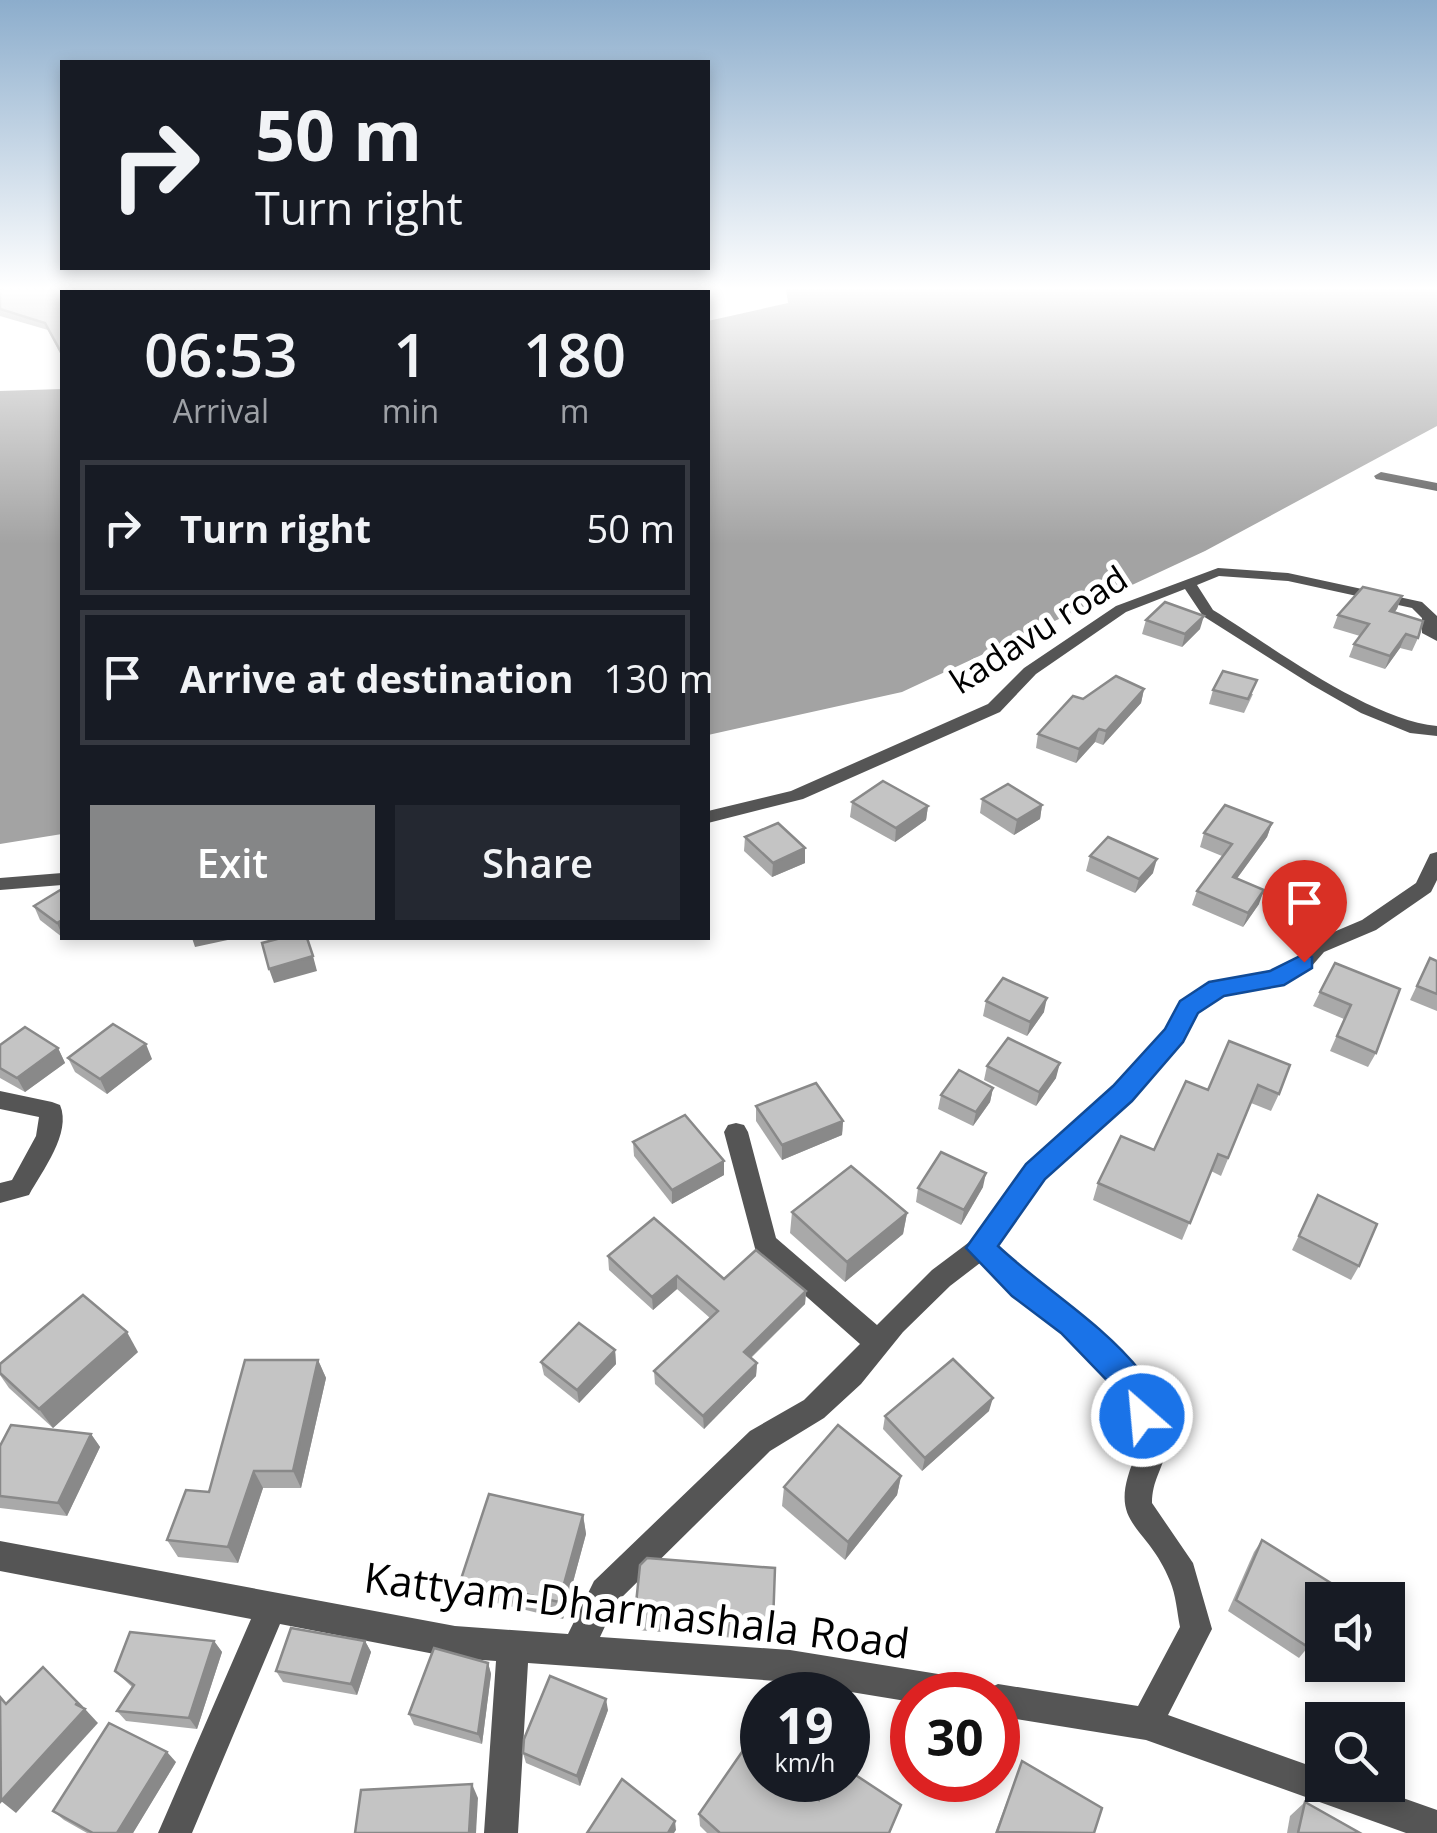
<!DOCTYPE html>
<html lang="en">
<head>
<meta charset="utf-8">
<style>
	:root { --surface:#171b24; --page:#242831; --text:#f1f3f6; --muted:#9ea1a6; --line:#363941; --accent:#858687 }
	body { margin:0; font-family:"Open Sans",sans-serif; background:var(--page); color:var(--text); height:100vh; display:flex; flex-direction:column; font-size:38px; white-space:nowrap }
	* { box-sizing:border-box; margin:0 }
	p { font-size:32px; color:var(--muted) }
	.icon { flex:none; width:55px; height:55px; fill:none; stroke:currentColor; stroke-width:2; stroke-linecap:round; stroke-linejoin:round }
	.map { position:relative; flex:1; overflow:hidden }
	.side { position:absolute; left:60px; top:290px; width:650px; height:650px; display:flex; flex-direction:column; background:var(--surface); border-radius:0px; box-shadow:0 5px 15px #0003 }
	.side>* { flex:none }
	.guide { position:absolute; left:60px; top:60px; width:650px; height:210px; border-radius:0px; box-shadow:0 5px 15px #0003; background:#171b24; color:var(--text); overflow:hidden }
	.fabs { position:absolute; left:1305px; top:1582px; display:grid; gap:20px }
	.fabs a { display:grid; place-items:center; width:100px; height:100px; border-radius:0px; background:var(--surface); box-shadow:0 5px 15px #0003; font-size:50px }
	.speed { position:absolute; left:740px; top:1672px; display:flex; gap:20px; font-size:50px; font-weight:700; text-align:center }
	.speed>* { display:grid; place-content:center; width:130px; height:130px; border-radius:50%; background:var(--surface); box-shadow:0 5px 15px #0003; line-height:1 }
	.speed small { font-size:25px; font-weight:400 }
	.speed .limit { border:15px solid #d22; background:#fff; color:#111 }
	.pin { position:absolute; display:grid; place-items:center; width:85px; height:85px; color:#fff; margin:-102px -42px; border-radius:50% 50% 50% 0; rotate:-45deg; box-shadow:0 0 10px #0007 }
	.pin .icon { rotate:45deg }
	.me { position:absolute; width:110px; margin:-55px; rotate:333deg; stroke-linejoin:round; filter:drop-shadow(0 0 8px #0008) }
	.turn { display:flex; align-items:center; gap:35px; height:210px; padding:0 30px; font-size:45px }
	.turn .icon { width:130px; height:130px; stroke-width:2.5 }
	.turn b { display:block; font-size:70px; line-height:85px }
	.eta { display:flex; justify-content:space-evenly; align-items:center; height:170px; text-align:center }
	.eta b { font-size:60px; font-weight:600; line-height:70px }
	.action { display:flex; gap:20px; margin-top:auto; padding:20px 30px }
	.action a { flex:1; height:115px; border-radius:0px; background:var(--accent); color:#fff; font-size:40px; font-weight:600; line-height:115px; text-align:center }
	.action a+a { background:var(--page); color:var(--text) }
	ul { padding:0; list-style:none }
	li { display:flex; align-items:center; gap:30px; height:135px; margin:0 20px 15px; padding:0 10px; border:5px solid var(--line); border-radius:0px }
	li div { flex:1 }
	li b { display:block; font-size:38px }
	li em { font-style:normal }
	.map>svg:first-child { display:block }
	.water { fill:#a3a3a3 }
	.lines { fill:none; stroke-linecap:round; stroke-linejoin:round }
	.street { fill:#555; fill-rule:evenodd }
	.wall { fill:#a9a9a9 }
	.shaded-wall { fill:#898989 }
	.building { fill:#c4c4c4; stroke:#898989; stroke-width:2.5 }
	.route { fill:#1a73e8; stroke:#114b97; stroke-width:2.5 }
	.labels { text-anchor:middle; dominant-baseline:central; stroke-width:10; stroke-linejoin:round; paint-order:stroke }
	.street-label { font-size:35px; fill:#000; stroke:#fff }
	.near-street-label { font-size:42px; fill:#000; stroke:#fff }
</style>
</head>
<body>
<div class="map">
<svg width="1437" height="1833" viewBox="0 0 1437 1833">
	<rect width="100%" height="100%" fill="#fff"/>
	<!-- water -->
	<g class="water">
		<polygon points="786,288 1437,288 1437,426 1205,551 902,692 708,735 708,321 788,303"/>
		<polygon points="62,389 62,834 0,844 0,391"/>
	</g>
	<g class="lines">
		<!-- street -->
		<g class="street">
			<polygon points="1381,472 1437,483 1437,491 1376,479 1374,476"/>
			<path d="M1218 568 1288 573 1422 602 1437 616V641L1422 633V618L1412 608 1288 581 1219 576 1197 585 1213 610C1273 647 1368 719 1437 726V736L1410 733 1361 713 1312 685 1203 616 1185 589 1126 612 1036 674 1000 712 803 799 708 823V811L791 791 988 704 1024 668 1116 606Z"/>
			<path d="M1437 852V880L1431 892 1376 930 1324 952 1311 967 1282 984 1223 995 1197 1012 1182 1041 1131 1099 1044 1179 997 1246C1056 1299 1136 1339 1159 1420 1162 1429 1168 1442 1166 1450 1163 1469 1152 1480 1152 1503L1193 1563 1212 1629 1168 1715 1322 1770V1785H1366L1437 1810V1833H1406L1146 1740 998 1716V1695H912V1702L790 1682 528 1663 518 1833H484L496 1661 455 1658 280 1624 192 1833H158L251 1619 0 1571V1541L455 1626 568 1634 594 1581 750 1431 804 1400 860 1344 756 1252 724 1132 728 1125 736 1123 744 1125 748 1132 776 1238 877 1325 932 1270 972 1240 1028 1165 1115 1087 1166 1029 1181 1001 1211 983 1270 972 1297 957 1310 942 1362 920 1416 883 1430 854ZM980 1263 1069 1337 1105 1372 1124 1398 1139 1448C1102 1527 1145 1519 1170 1581 1176 1595 1177 1612 1180 1627L1138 1706 998 1684 987 1689 985 1693 980 1684 969 1679 790 1650 600 1637 616 1603 770 1451 824 1418 861 1384 903 1332 950 1286Z"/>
			<polygon points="62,873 62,885 0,890 0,878"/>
			<path d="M0 1091 52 1102 60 1105C72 1133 42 1171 29 1195L0 1203V1183L12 1180 36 1136 39 1117 0 1109Z"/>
		</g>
	</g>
	<!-- wall -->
	<g class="wall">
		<polygon points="0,288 62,292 62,357 48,330 0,316"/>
		<polygon points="1402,596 1395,612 1418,638 1412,651 1400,648 1385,669 1349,657 1354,644 1360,636 1333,628 1338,615"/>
		<polygon points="1146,620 1200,629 1182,647 1142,634"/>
		<polygon points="1144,689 1141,703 1103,745 1095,742 1076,763 1036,748 1038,734 1083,699"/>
		<polygon points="1213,690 1253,694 1244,713 1209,704"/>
		<polygon points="982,799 1042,805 1040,819 1014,835 980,813"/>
		<polygon points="852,802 928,806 926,820 895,842 850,817"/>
		<polygon points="1272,823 1267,837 1237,878 1259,904 1243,927 1192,905 1197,891 1222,856 1200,847 1204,833"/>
		<polygon points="745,837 805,863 772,877 744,851"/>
		<polygon points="1090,856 1153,873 1135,893 1086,871"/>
		<polygon points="62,889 62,937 40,920 34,906"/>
		<polygon points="1430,958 1437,961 1437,1011 1410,1000"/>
		<polygon points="1400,989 1376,1053 1368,1067 1330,1051 1344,1019 1313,1006 1320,992"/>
		<polygon points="986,1001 1044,1012 1027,1036 983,1016"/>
		<polygon points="1229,1041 1279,1094 1271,1111 1251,1103 1221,1176 1211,1171 1182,1240 1093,1200 1098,1183 1154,1150 1208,1090"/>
		<polygon points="0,1045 58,1048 65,1063 25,1092 0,1078"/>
		<polygon points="68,1058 152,1059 107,1094 75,1072"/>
		<polygon points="987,1066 1056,1078 1036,1106 984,1080"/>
		<polygon points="993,1088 990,1102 973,1126 938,1109 941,1095"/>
		<polygon points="756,1106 843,1121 842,1135 782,1160 756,1121"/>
		<polygon points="633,1142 724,1175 672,1204 634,1156"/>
		<polygon points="983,1187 961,1225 916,1202 918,1188"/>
		<polygon points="1318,1195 1359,1266 1351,1280 1292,1250"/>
		<polygon points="792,1212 907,1213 903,1234 845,1282 790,1233"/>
		<polygon points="608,1256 724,1279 806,1291 805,1304 751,1358 757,1363 756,1376 704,1429 655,1384 654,1371 710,1318 677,1289 653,1310 609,1270"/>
		<polygon points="615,1350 616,1364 579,1403 544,1375 541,1362"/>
		<polygon points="138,1352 53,1428 9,1388 0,1375 0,1364"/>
		<polygon points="318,1360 326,1378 301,1488 263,1488 238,1563 178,1557 167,1540"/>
		<polygon points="989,1411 922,1471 883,1429 885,1416"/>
		<polygon points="91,1434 100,1447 67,1516 0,1508 0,1446"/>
		<polygon points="901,1476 897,1495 845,1560 782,1506 784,1487"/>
		<polygon points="583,1515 586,1534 563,1619 467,1596 461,1579"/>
		<polygon points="1262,1540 1308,1647 1299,1658 1228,1611 1254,1552"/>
		<polygon points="775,1568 772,1641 636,1630 635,1613"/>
		<polygon points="214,1641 222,1652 197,1729 126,1721 117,1711 132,1687 115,1671"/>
		<polygon points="365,1641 371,1652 357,1695 283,1682 276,1671"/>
		<polygon points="488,1663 491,1674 482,1744 414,1725 409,1714"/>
		<polygon points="608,1710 580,1786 526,1763 523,1753"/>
		<polygon points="1022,1761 1094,1833 995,1833"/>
		<polygon points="176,1762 133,1833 87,1833 64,1820 53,1811"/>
		<polygon points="819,1800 901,1805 890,1833 707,1833 700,1826 699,1814"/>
		<polygon points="1305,1802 1360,1833 1287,1833 1290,1816"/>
	</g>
	<!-- shaded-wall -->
	<g class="shaded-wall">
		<polygon points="1402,596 1397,609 1385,624 1390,611"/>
		<polygon points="1204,616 1200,629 1182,647 1185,634"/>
		<polygon points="1406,634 1400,648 1385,669 1390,656"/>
		<polygon points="1144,689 1141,703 1103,745 1106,731"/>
		<polygon points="1099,729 1095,742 1076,763 1079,749"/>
		<polygon points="1042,805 1040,819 1014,835 1017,820"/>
		<polygon points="928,806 926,820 895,842 896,828"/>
		<polygon points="1272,823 1267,837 1228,891 1233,877"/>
		<polygon points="805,848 805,863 772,877 773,863"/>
		<polygon points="1157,859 1153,873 1135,893 1139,879"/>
		<polygon points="1264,890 1259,904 1243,927 1248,913"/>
		<polygon points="62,920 62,935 57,923"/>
		<polygon points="192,938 237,938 195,947"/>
		<polygon points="313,956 317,971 274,983 269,969"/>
		<polygon points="1047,998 1044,1012 1027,1036 1030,1022"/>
		<polygon points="146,1044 152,1059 107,1094 100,1079"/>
		<polygon points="58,1048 65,1063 25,1092 17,1078"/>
		<polygon points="1060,1063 1056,1078 1036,1106 1039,1092"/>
		<polygon points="993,1088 990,1102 973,1126 976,1112"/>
		<polygon points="843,1121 842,1135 782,1160 782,1145"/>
		<polygon points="724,1161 724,1175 672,1204 672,1190"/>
		<polygon points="986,1173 983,1187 961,1225 964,1210"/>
		<polygon points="907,1213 903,1234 845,1282 847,1262"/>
		<polygon points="677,1276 677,1289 653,1310 652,1297"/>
		<polygon points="806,1291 805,1304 743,1365 744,1352"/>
		<polygon points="127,1332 138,1352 53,1428 39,1409"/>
		<polygon points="615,1350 616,1364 579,1403 577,1390"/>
		<polygon points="318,1360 326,1378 301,1488 293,1471"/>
		<polygon points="757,1363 756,1376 704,1429 703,1416"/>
		<polygon points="993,1398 989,1411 922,1471 925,1458"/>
		<polygon points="91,1434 100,1447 67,1516 58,1503"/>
		<polygon points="254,1471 263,1488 238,1563 228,1547"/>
		<polygon points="901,1476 897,1495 845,1560 848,1542"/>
		<polygon points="583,1515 586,1534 563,1619 559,1602"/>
		<polygon points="214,1641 222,1652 197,1729 189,1718"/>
		<polygon points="365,1641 371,1652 357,1695 351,1684"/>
		<polygon points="488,1663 491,1674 482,1744 478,1734"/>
		<polygon points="606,1699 608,1710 580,1786 577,1776"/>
		<polygon points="85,1709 98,1723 16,1813 1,1801"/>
		<polygon points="167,1752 176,1762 133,1833 117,1833"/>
		<polygon points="472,1784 478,1798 476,1833 469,1833"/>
		<polygon points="675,1821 676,1830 674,1833 668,1833"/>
	</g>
	<!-- building -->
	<g class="building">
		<polygon points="0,288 204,288 207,292 62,292 62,354 45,323 0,309"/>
		<polygon points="1363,587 1402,596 1390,611 1423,621 1418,638 1406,634 1390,656 1354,644 1369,624 1338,615"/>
		<polygon points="1165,602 1204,616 1185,634 1146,620"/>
		<polygon points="1223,671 1257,680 1248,699 1213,690"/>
		<polygon points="1116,676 1144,689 1106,731 1099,729 1079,749 1038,734 1073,696 1083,699"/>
		<polygon points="883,781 928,806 896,828 852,802"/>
		<polygon points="1008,784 1042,805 1017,820 982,799"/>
		<polygon points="1225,805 1272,823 1233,877 1264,890 1248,913 1197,891 1232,844 1204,833"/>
		<polygon points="778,823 805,848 773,863 745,837"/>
		<polygon points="1108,837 1157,859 1139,879 1090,856"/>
		<polygon points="62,889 62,920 57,923 34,906"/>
		<polygon points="281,938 307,938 313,956 269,969 262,943"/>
		<polygon points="1430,958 1437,961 1437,994 1417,986"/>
		<polygon points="1335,963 1400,989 1376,1053 1337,1036 1351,1005 1320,992"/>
		<polygon points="1003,978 1047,998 1030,1022 986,1001"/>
		<polygon points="113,1024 146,1044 100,1079 68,1058"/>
		<polygon points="25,1027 58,1048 17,1078 0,1068 0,1045"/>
		<polygon points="1008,1038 1060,1063 1039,1092 987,1066"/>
		<polygon points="1229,1041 1290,1065 1279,1094 1258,1085 1228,1158 1218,1154 1190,1223 1098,1183 1121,1136 1154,1150 1186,1081 1208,1090"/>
		<polygon points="959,1070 993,1088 976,1112 941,1095"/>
		<polygon points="816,1083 843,1121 782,1145 756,1106"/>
		<polygon points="685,1115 724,1161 672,1190 633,1142"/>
		<polygon points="941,1152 986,1173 964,1210 918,1188"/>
		<polygon points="851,1166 907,1213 847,1262 792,1212"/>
		<polygon points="1318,1195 1377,1224 1359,1266 1299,1236"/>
		<polygon points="654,1218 724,1279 756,1250 806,1291 744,1352 757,1363 703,1416 654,1371 718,1311 677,1276 652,1297 608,1256"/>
		<polygon points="83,1295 127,1332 39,1409 0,1373 0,1364"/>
		<polygon points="579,1323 615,1350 577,1390 541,1362"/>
		<polygon points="953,1359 993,1398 925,1458 885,1416"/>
		<polygon points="245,1360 318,1360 293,1471 254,1471 228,1547 167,1540 186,1490 209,1492"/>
		<polygon points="11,1425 91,1434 58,1503 0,1496 0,1446"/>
		<polygon points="838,1425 901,1476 848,1542 784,1487"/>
		<polygon points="489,1494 583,1515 559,1602 461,1579"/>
		<polygon points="1262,1540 1334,1585 1327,1600 1322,1600 1322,1612 1308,1647 1236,1600"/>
		<polygon points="647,1558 775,1568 773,1624 635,1613 640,1565"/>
		<polygon points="291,1628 365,1641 351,1684 276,1671"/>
		<polygon points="130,1632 214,1641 189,1718 117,1711 134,1685 115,1671"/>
		<polygon points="434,1648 488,1663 478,1734 409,1714"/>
		<polygon points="43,1667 80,1705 75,1704 85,1709 1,1801 0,1697 6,1704"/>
		<polygon points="550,1676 606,1699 577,1776 523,1753 524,1739"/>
		<polygon points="109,1723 167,1752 117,1833 93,1833 53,1811"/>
		<polygon points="751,1739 762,1750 762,1780 797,1780 819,1800 829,1780 848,1780 848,1770 901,1805 889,1833 720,1833 699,1814"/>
		<polygon points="1022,1761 1102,1808 1094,1833 997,1832"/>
		<polygon points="622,1779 675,1821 668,1833 587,1833"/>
		<polygon points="472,1784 469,1833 355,1833 361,1790"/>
		<polygon points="1305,1802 1360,1833 1298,1833"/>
	</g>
	<!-- sky -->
	<linearGradient id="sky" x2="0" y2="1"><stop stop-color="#8cadcc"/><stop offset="0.53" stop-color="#fff"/><stop offset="1" stop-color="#fff" stop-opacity="0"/></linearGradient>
	<rect width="1437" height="544" fill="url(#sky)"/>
	<!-- route -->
	<path class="route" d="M1304 954 1312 957V968L1284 985 1224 996 1198 1013 1183 1042 1132 1101 1045 1179 998 1246C1044 1289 1101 1322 1141 1372 1150 1384 1154 1402 1158 1416L1154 1427 1142 1431 1131 1427 1119 1393 1061 1333 1012 1296 966 1248 1026 1164 1113 1086 1165 1029 1180 1001 1209 982 1270 971Z"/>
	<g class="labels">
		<!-- street labels -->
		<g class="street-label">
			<text transform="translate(1038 629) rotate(-33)">kadavu road</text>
		</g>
		<!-- near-street labels -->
		<g class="near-street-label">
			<text transform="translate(637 1609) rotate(7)">Kattyam-Dharmashala Road</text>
		</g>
	</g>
</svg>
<div class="fabs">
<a><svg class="icon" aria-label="sound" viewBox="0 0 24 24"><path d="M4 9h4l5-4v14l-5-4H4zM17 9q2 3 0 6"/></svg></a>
<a><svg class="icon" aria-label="search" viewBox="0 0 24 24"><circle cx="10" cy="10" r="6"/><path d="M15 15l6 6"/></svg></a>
</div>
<div class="speed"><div>19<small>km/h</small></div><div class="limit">30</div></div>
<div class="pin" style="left:1304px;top:962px;background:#d93025"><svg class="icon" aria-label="arrive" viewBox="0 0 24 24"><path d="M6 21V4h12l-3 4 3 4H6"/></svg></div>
<svg class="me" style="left:1142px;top:1416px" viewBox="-20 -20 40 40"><circle r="17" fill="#1a73e8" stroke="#fff" stroke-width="3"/><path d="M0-11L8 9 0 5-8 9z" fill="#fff"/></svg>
<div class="guide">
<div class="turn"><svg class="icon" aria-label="right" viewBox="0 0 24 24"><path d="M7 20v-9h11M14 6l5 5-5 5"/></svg><div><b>50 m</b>Turn right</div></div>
</div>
<section class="side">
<div class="eta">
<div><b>06:53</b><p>Arrival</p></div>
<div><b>1</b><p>min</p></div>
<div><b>180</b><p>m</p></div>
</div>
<ul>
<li><svg class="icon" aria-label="right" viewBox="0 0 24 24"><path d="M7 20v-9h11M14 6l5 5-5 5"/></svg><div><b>Turn right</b></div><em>50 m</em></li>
<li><svg class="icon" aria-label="arrive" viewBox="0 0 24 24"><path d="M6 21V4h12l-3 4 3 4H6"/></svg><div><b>Arrive at destination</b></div><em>130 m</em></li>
</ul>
<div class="action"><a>Exit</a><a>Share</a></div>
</section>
</div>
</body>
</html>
